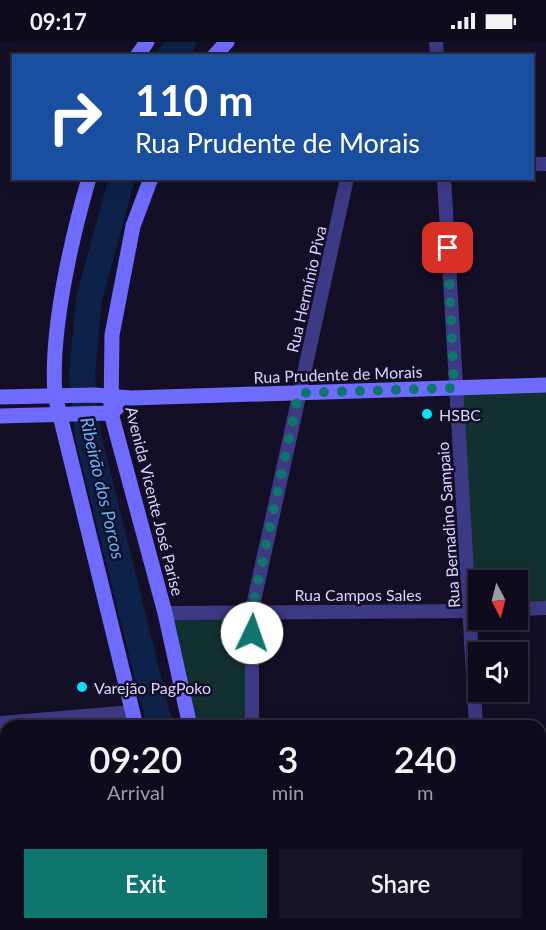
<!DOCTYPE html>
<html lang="en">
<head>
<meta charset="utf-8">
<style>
	:root { --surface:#0e0b1c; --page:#171425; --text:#f1f3f6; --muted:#9b9ba3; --line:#2e2b3b; --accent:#0f766e }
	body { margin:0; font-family:Lato,sans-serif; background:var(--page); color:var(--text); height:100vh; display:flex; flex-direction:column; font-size:22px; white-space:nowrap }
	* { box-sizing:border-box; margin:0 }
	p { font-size:20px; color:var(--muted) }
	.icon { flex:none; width:33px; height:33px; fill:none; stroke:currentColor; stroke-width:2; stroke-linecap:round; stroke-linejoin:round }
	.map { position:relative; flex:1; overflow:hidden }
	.panel { position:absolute; left:0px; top:678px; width:546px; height:210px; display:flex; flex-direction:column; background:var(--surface); border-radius:18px 18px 0 0; box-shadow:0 3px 15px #0003,0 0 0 2px var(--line) }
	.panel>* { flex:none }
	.banner { position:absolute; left:12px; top:12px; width:522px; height:126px; border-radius:0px; box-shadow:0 3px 15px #0003,0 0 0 2px var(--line); background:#1a4fa0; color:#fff; overflow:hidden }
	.needle { width:39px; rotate:173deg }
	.tools { position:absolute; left:468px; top:528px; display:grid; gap:12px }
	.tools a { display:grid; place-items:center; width:60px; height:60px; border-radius:0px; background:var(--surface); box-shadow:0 3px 15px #0003,0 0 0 2px var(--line); font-size:30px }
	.pin { position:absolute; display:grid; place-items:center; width:51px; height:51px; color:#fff; margin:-26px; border-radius:12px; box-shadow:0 3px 9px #0006 }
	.me { position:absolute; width:66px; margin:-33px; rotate:3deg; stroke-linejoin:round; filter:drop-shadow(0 0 4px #0008) }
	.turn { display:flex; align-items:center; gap:21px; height:126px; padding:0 24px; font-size:27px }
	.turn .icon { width:78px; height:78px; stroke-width:2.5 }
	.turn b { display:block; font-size:42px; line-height:51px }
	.eta { display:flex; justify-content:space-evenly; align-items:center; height:102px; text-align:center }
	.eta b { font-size:36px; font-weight:600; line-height:42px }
	.cta { display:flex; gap:12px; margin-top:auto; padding:12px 24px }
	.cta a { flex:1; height:69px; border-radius:0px; background:var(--accent); color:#fff; font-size:24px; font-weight:600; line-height:69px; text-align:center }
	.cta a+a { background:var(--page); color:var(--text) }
	.status { display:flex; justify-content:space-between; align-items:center; height:42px; padding:0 30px; background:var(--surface); direction:ltr }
	.status svg { height:16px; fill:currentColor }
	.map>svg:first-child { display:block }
	.green { fill:#12302f }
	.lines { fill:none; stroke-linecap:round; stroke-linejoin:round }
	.river { stroke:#0c2248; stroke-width:26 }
	.street { stroke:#3d3a85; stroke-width:14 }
	.secondary { stroke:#6f6bff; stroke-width:15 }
	.route { stroke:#0f766e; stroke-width:10; stroke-dasharray:0 18 }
	.poi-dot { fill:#00e5ff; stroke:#130f26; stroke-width:2 }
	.labels { text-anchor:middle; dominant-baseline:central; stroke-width:5; stroke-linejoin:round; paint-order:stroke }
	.street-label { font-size:16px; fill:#d9d4ff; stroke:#130f26 }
	.poi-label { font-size:16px; fill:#d9d4ff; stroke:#130f26; text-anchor:start }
	.water-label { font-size:18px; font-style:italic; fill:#62b6ff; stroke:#130f26 }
</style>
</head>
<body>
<div class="status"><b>09:17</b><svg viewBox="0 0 49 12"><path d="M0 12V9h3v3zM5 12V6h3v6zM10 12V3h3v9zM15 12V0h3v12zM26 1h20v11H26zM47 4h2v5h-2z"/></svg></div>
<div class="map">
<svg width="546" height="888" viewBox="0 0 546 888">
	<rect width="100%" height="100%" fill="#130f26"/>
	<!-- green -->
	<g class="green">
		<polygon points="546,346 546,565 518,566 518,538 478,538 478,567 471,567 458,351"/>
		<polygon points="249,572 250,684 191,684 169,575"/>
	</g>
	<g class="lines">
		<!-- river -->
		<g class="river">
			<polyline points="170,14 183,0"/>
			<polyline points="122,136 89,257 82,333 88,394 160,684"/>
			<polyline points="209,882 210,888"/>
		</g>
		<!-- street -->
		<g class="street">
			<polyline points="436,0 437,14"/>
			<polyline points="532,122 546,122"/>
			<polyline points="444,136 476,684"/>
			<polyline points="518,567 546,566"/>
			<polyline points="165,571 478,569"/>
			<polyline points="0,681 133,670"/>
			<polyline points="252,684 252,568 347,136"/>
			<polyline points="540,783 546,783"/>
			<polyline points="488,882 488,888"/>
			<polyline points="18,888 19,882"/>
		</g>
		<!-- secondary -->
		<g class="secondary">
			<polyline points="137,14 147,0"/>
			<polyline points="214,14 227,0"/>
			<path d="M89 136C71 198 50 290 55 353L136 684"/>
			<polyline points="151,136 133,184 112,293 111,371 165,571 190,684"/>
			<polyline points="0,355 95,353 131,356 546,343"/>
			<polyline points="0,374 111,371 118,365"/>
			<polyline points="0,808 6,808"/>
			<polyline points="0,823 6,823"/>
			<polyline points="178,882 180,888"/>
			<polyline points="237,882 238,888"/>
		</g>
	</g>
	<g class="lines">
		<!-- route -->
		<polyline class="route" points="252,591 252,568 299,351 454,346 448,206"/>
	</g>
	<!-- markers -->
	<g class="poi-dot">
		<circle cx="427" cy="372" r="6"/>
		<circle cx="82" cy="645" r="6"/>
	</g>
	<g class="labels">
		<!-- street labels -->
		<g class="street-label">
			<text transform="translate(306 247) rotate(-77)">Rua Hermínio Piva</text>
			<text transform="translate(338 332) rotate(-2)">Rua Prudente de Morais</text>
			<text transform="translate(155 459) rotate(76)">Avenida Vicente José Parise</text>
			<text transform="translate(448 483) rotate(-94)">Rua Bernadino Sampaio</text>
			<text x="358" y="552">Rua Campos Sales</text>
		</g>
		<!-- poi labels -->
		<g class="poi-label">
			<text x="439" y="372">HSBC</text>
			<text x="94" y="645">Varejão PagPoko</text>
		</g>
		<!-- water labels -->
		<g class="water-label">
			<text transform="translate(103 446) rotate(77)">Ribeirão dos Porcos</text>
		</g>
	</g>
</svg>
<div class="tools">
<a><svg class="needle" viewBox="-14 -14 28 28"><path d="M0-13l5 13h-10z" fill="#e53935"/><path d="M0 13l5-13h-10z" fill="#9b9ba3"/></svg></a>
<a><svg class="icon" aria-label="sound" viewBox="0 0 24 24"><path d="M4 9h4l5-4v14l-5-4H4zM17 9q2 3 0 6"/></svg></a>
</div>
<div class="pin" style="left:448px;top:206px;background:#d93025"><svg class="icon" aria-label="arrive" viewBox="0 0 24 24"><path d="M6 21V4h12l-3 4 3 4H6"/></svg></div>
<svg class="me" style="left:252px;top:591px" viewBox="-20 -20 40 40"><circle r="19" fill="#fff"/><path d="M0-13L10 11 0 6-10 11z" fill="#0f766e"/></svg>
<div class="banner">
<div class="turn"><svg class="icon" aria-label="right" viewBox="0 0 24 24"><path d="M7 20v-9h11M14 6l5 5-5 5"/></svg><div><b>110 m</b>Rua Prudente de Morais</div></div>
</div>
<section class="panel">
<div class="eta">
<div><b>09:20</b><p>Arrival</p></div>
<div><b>3</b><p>min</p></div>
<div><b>240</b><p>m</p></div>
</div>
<div class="cta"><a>Exit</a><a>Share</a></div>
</section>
</div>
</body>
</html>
